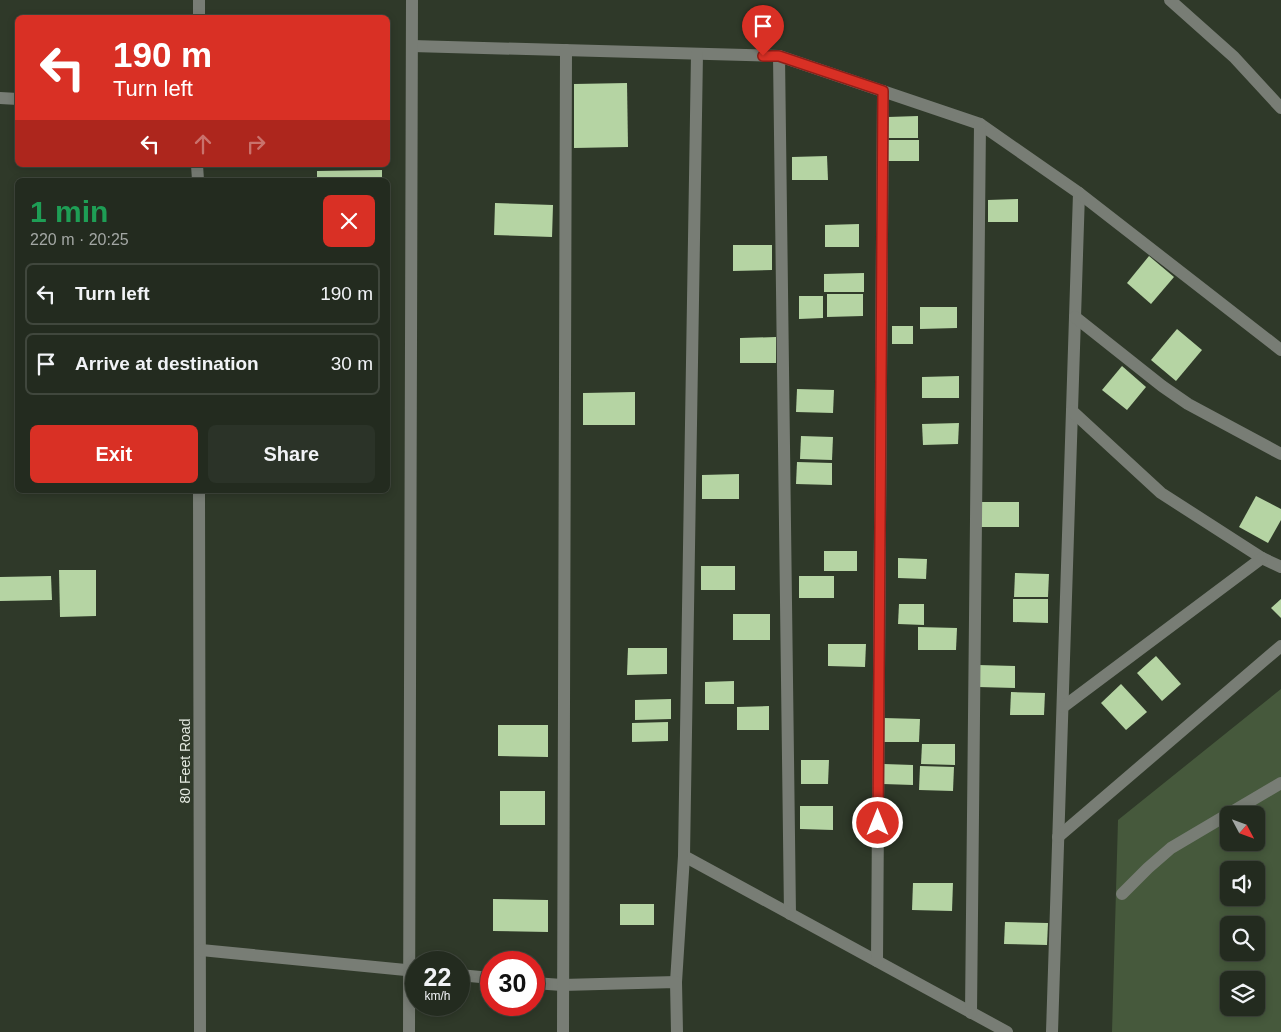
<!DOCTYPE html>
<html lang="en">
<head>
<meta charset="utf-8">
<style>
	:root { --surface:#232b1f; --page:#2b3328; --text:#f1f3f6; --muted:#a3a7a4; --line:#40473d; --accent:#d93025 }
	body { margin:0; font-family:Arial,sans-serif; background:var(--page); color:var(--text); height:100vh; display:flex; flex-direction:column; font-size:19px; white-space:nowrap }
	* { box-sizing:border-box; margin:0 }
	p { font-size:16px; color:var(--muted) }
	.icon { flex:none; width:28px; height:28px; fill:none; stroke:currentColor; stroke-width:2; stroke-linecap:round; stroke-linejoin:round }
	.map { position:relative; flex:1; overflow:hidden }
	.side { position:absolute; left:15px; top:178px; width:375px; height:315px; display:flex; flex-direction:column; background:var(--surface); border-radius:8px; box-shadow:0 2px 8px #0003,0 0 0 1px var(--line) }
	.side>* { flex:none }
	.hud { position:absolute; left:15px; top:15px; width:375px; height:152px; border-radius:8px; box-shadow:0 2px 8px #0003,0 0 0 1px var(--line); background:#d93025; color:#fff; overflow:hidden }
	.needle { width:32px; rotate:131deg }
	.tools { position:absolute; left:1220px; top:806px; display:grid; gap:10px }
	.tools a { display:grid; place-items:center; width:45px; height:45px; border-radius:8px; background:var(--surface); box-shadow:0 2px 8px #0003,0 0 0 1px var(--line); font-size:25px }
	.speed { position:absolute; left:405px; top:951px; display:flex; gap:10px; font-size:25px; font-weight:700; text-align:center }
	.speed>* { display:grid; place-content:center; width:65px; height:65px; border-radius:50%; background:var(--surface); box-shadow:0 2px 8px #0003,0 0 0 1px var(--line); line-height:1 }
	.speed small { font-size:12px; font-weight:400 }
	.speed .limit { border:8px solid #d22; background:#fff; color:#111 }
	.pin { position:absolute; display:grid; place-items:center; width:42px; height:42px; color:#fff; margin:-51px -21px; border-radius:50% 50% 50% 0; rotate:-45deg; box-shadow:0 0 5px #0007 }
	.pin .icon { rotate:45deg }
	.me { position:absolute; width:55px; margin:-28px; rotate:0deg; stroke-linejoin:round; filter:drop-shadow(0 0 4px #0008) }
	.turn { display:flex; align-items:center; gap:18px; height:105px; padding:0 15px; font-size:22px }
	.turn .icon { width:65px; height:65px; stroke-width:2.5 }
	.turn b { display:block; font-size:35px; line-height:42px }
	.lanes { display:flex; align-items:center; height:48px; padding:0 15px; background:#0003; justify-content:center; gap:25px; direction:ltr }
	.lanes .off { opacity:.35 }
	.round { display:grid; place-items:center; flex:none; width:52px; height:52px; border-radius:8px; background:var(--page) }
	.headline { display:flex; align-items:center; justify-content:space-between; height:85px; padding:0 15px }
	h1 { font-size:30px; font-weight:700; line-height:38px; color:#1e9e55 }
	.button { display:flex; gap:10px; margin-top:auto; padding:10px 15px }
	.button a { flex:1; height:58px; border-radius:8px; background:var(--accent); color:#fff; font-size:20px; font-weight:700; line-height:58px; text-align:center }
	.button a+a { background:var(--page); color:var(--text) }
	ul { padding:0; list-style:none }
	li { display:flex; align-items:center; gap:15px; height:62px; margin:0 10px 8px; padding:0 5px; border:2px solid var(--line); border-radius:8px }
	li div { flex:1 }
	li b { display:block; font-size:19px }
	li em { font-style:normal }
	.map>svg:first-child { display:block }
	.green { fill:#46593c; fill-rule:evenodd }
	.building { fill:#b5d4a3 }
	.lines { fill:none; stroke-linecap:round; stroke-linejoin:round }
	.minor { stroke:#787d75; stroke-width:12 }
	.route-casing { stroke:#8d1f18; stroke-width:12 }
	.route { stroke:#d93025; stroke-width:9 }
	.labels { text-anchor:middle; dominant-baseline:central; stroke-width:5; stroke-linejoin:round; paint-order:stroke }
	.street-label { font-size:14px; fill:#e4eae0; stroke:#2f3929 }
</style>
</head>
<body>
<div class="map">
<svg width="1281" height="1032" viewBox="0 0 1281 1032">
	<rect width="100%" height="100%" fill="#2f3929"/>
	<!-- green -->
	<path class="green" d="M1281 689V1032H1112L1118 820ZM1229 815H1256V842H1229ZM1229 870H1256V898H1229ZM1229 925H1256V952H1229ZM1229 980H1256V1008H1229Z"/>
	<!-- building -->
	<g class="building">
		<polygon points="627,83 628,147 574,148 574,84"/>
		<polygon points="918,116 918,138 888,138 888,117"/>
		<rect x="888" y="140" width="31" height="21"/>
		<polygon points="827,156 828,180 792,180 792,157"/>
		<polygon points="382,170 382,180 317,180 317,171"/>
		<polygon points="1018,199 1018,222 988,222 988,200"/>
		<polygon points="495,203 553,205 552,237 494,235"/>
		<polygon points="859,224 859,247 825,247 825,225"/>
		<polygon points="733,245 772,245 772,270 733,271"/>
		<polygon points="1149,256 1174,277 1151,304 1127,283"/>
		<polygon points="864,273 864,292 824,292 824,274"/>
		<polygon points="827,294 863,294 863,316 827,317"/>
		<polygon points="799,296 823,296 823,318 799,319"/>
		<polygon points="920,307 957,307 957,328 920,329"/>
		<rect x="892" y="326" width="21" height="18"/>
		<polygon points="1177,329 1202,350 1176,381 1151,360"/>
		<polygon points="776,337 776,363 740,363 740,338"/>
		<polygon points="1122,366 1146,387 1127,410 1102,390"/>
		<polygon points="959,376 959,398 922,398 922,377"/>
		<polygon points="797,389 834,390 833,413 796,412"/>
		<polygon points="635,392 635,425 583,425 583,393"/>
		<polygon points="959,423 958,444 923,445 922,424"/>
		<polygon points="801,436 833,437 832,460 800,459"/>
		<polygon points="797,462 832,463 832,485 796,484"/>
		<polygon points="739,474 739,499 702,499 702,475"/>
		<polygon points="1256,496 1281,509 1281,520 1268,543 1239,527"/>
		<polygon points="982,502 1019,502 1019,527 981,527"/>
		<rect x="824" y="551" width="33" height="20"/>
		<polygon points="898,558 927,559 926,579 898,578"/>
		<rect x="701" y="566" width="34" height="24"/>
		<polygon points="59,570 96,570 96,616 60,617"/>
		<polygon points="1015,573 1049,574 1048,597 1014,597"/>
		<polygon points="51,576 52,600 0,601 0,577"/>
		<rect x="799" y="576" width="35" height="22"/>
		<polygon points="1013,599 1048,599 1048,623 1013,622"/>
		<polygon points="1281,599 1281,618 1271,608"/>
		<polygon points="899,604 924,604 924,625 898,624"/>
		<rect x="733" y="614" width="37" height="26"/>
		<polygon points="918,627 957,628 956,650 918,650"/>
		<polygon points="828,644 866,644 865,667 828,666"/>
		<polygon points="628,648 667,648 667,674 627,675"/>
		<polygon points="1156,656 1181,684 1162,701 1137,673"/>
		<polygon points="978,665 1015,666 1015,688 978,687"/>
		<polygon points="734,681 734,704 705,704 705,682"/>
		<polygon points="1121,684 1147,712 1126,730 1101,703"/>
		<polygon points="1011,692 1045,693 1044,715 1010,715"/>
		<polygon points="671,699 671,719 635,720 635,700"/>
		<polygon points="769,706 769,730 737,730 737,707"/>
		<polygon points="884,718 920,719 919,742 884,742"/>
		<polygon points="668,722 668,741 632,742 632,723"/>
		<polygon points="498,725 548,725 548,757 498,756"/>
		<polygon points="922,744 955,744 955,765 921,764"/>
		<polygon points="801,760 829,760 828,784 801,784"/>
		<polygon points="884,764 913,765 913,785 883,784"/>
		<polygon points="920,766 954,767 953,791 919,790"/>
		<rect x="500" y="791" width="45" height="34"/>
		<polygon points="800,806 833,806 833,830 800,829"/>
		<polygon points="913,883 953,883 952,911 912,910"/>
		<polygon points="493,899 548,900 548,932 493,931"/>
		<rect x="620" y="904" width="34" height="21"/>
		<polygon points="1005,922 1048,923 1047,945 1004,944"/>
	</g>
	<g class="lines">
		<!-- minor -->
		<g class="minor">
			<polyline points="1170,0 1234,57 1281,108"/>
			<polyline points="199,18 199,0"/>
			<polyline points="412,46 779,56 980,124 1079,193 1052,1032"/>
			<polyline points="779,56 790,914"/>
			<polyline points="0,98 18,99"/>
			<polyline points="197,165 198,180"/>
			<polyline points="1079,193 1281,350"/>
			<polyline points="1075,317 1162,386 1188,404 1281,454"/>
			<polyline points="1072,411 1161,493 1262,558 1281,567"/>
			<polyline points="199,490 200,1032"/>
			<polyline points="1063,707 1262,558"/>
			<polyline points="1058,837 1281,646"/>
			<polyline points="684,856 1007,1032"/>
			<polyline points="1122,894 1148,868 1171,848 1281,783"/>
			<polyline points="201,950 416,971"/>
			<polyline points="877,961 883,91"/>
			<polyline points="459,975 491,978"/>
			<polyline points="676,982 684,856 697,54"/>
			<polyline points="534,983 562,985 676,982 677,1032"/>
			<polyline points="971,1013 980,124"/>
			<polyline points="409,1032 412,0"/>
			<polyline points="563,1032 566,50"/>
		</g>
	</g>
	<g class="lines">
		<defs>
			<polyline id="route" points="763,56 779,56 883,91 878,823"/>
		</defs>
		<!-- route casing -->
		<use href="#route" class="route-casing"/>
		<!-- route -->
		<use href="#route" class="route"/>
	</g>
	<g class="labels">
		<!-- street labels -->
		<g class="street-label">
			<text transform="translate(185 761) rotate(-90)">80 Feet Road</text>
		</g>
	</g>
</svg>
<div class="tools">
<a><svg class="needle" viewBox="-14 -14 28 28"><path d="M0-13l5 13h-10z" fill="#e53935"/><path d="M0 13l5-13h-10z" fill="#a3a7a4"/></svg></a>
<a><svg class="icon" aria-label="sound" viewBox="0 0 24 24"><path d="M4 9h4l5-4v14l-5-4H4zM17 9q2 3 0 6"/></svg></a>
<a><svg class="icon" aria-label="search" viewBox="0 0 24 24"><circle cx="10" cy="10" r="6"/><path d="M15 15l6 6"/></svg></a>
<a><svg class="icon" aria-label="layers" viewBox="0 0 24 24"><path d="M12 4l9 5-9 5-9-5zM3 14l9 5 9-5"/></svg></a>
</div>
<div class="speed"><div>22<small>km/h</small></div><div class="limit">30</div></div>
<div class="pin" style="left:763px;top:56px;background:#d93025"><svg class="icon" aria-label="arrive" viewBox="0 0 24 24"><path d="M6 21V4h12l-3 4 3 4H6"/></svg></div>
<svg class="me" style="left:878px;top:823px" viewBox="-20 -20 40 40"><circle r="17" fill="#d93025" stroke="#fff" stroke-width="3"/><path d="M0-11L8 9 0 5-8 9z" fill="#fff"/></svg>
<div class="hud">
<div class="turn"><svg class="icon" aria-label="left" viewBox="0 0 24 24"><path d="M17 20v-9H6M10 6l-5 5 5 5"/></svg><div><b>190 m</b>Turn left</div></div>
<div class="lanes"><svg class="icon" aria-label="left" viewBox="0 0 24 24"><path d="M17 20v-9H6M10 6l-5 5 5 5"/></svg><svg class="icon off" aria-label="ahead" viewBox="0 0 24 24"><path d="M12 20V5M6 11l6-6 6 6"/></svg><svg class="icon off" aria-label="right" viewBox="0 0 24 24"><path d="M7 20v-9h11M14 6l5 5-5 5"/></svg></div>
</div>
<section class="side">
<div class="headline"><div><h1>1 min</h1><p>220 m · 20:25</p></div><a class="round" style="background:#d93025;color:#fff"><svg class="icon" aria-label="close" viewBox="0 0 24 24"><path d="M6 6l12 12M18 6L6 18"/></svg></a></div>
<ul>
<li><svg class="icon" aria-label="left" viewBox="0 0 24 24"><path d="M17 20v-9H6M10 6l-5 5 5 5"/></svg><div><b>Turn left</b></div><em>190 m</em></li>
<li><svg class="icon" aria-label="arrive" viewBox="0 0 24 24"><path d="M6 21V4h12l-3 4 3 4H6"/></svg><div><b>Arrive at destination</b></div><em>30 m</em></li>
</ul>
<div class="button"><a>Exit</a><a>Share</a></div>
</section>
</div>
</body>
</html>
